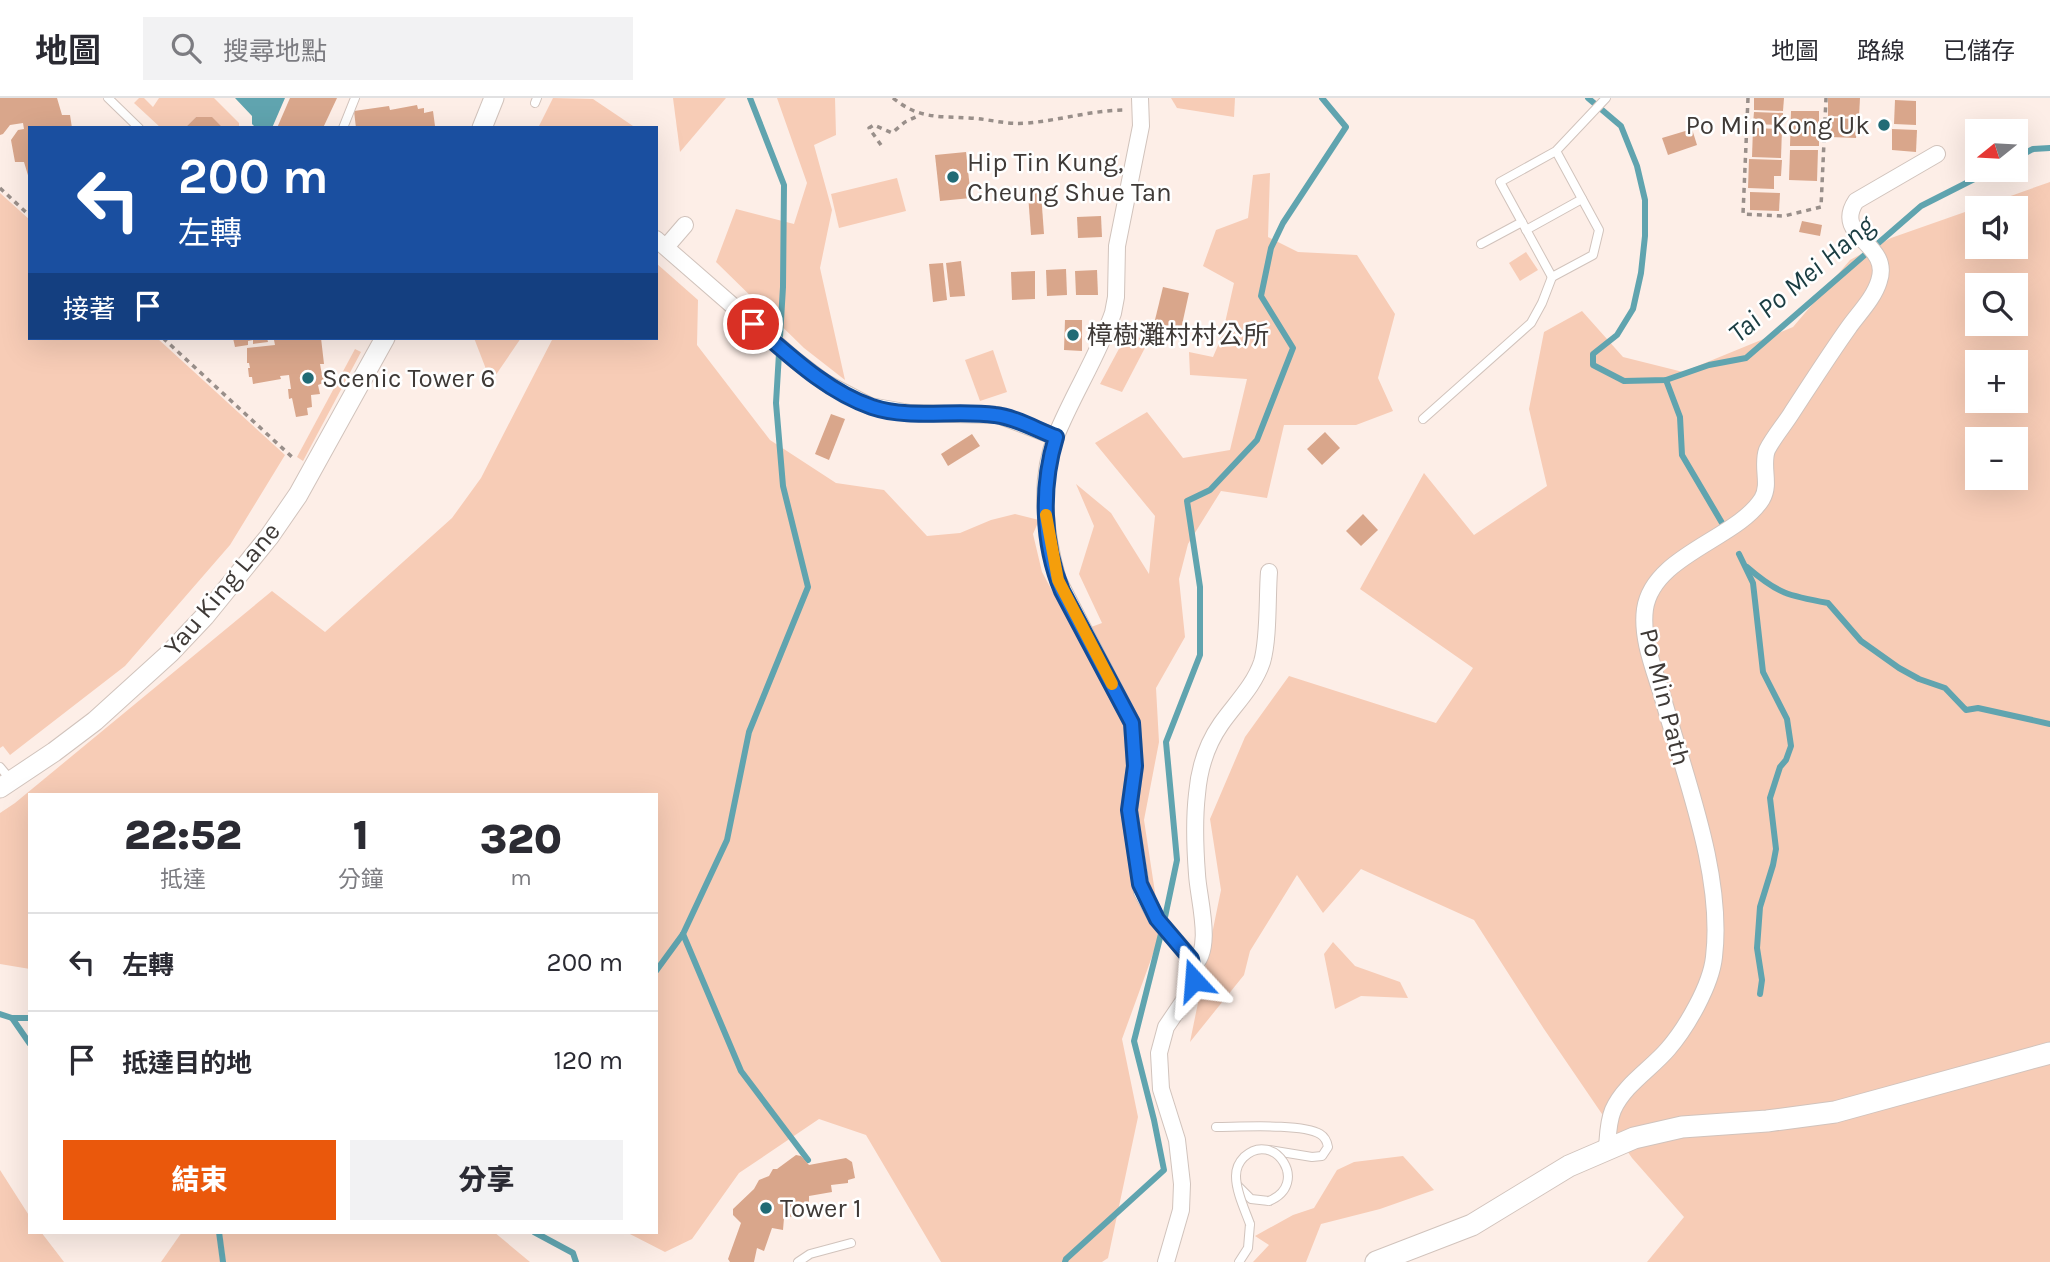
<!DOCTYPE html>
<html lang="zh-TW">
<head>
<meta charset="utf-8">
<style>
	:root { --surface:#fff; --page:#f2f2f3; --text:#2b2b33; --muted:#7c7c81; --line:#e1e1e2; --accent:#ea580c }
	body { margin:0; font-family:Karla,"Noto Sans TC",sans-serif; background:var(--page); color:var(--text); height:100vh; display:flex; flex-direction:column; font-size:26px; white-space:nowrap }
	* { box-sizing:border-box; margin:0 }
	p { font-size:23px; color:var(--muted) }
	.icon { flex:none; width:38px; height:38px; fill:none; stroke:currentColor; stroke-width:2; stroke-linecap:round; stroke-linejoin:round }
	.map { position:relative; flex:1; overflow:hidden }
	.details { position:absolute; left:28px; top:695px; width:630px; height:441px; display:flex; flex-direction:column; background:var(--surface); border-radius:0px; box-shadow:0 7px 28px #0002 }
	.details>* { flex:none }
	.guide { position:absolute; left:28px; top:28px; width:630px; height:214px; border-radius:0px; box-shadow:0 7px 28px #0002; background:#1a4fa0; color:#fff; overflow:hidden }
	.needle { width:46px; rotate:252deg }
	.controls { position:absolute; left:1965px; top:21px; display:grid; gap:14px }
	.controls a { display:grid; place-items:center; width:63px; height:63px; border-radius:0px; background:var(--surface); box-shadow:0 7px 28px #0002; font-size:35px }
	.pin { position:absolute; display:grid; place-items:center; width:60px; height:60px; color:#fff; margin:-30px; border:4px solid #fff; border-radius:50%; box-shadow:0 2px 7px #0007 }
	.me { position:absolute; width:77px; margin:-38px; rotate:341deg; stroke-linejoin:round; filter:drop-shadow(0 0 5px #0008) }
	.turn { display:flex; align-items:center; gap:24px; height:147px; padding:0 35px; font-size:32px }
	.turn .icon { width:91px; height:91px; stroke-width:2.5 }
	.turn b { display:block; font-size:49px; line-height:60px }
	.then { display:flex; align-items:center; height:66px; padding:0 35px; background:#0003; gap:14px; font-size:26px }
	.eta { display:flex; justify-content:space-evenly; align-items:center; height:119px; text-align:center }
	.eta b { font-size:42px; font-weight:800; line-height:49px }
	.button { display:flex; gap:14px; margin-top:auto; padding:14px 35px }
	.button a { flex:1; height:80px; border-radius:0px; background:var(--accent); color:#fff; font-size:28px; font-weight:800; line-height:80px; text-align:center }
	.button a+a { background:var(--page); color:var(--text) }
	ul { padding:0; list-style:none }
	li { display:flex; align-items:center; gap:21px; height:98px; padding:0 35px; border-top:2px solid var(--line) }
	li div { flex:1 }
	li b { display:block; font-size:26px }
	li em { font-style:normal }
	header { display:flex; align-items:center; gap:42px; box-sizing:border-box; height:98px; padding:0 35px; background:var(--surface); border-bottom:2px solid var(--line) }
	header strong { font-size:33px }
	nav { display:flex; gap:38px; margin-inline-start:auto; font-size:24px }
	.search { width:490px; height:63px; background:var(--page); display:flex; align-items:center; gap:18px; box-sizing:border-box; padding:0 24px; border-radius:0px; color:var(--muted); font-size:26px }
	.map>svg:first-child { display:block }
	.green { fill:#f7ccb6; fill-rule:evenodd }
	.water { fill:#60a4af }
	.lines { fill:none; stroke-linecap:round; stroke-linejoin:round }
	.stream { stroke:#60a4af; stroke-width:6 }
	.building { fill:#d9a68b }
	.service-casing { stroke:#d1c3bc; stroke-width:10 }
	.minor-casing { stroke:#d1c3bc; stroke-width:18 }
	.tertiary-casing { stroke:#d1c3bc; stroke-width:21 }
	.secondary-casing { stroke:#d1c3bc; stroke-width:23 }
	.path { stroke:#998f8a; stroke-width:3.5; stroke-dasharray:5 5; stroke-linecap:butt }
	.service { stroke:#fff; stroke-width:8 }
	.minor { stroke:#fff; stroke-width:16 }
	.tertiary { stroke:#fff; stroke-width:19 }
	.secondary { stroke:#fff; stroke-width:21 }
	.service-bridge-casing { stroke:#d1c3bc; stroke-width:10; stroke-linecap:butt }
	.service-bridge { stroke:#fff; stroke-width:8 }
	.route-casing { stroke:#114b97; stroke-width:18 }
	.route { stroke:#1a73e8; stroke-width:12 }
	.slow { stroke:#f59e0b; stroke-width:12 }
	.poi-dot { fill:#216b75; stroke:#fff; stroke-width:2.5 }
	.labels { text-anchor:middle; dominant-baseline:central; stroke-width:5; stroke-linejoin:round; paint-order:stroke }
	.poi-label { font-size:26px; fill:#3f3a37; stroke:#fff; text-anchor:start }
	.street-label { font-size:26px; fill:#3f3a37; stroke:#fff }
	.water-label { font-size:28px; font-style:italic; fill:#1a3d42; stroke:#fff }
</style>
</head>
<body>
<header>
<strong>地圖</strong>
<div class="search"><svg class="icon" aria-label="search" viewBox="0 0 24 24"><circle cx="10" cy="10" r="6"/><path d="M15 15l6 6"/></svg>搜尋地點</div>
<nav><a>地圖</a><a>路線</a><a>已儲存</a></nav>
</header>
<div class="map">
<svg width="2050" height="1164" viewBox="0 0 2050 1164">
	<rect width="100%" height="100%" fill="#fdeee7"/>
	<!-- green -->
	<g class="green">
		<polygon points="139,0 144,0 153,9 159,0 214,0 239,25 239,30 223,30 211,19 196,19 185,30 161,30 134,5"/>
		<polygon points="553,0 593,1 636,30 538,30"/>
		<polygon points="673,0 726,0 680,54"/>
		<polygon points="777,0 835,0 836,37 814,47 832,112 820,170 845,282 804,250 716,164 736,111 794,126 807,85"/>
		<polygon points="1171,0 1235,0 1234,19 1177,10"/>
		<polygon points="1270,75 1268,139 1298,154 1357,157 1395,216 1378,280 1393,313 1356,327 1284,327 1267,400 1221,393 1188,446 1179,481 1185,539 1156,590 1159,644 1144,722 1161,834 1122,941 1138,1019 1108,1160 1102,1164 941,1164 866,1037 819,1021 739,1075 692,1141 665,1154 626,1134 656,1134 656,696 30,696 30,871 0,866 0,715 15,705 272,493 325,534 452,420 481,380 553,240 656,240 656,165 698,202 697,247 770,342 836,385 884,392 927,438 960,435 991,422 1015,416 1039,422 1033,436 1042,474 1075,535 1102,525 1079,476 1094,428 1076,386 1111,415 1149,476 1155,418 1095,345 1147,314 1183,360 1230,352 1247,281 1190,277 1189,254 1213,259 1222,238 1234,185 1203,168 1216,132 1248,120 1253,77"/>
		<polygon points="897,80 906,113 839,130 831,96"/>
		<path d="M2050 84V1164H1647L1684 1119 1632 1060 1544 931 1474 822 1361 771 1323 815 1297 777 1250 853 1244 877 1190 944 1221 792 1210 721 1245 639 1289 578 1436 625 1473 570 1360 491 1424 375 1474 437 1547 388 1529 311 1544 234 1582 213 1623 259 1683 274 1793 229 1850 162 1891 140ZM1978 110H2016V149H1978ZM1978 187H2016V226H1978ZM1978 264H2016V303H1978ZM1978 341H2016V380H1978Z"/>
		<polygon points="0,95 30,122 30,240 157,240 285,357 230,447 125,568 10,657 3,648 0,650"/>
		<polygon points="1526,154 1538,172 1520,183 1509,165"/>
		<polygon points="1128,234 1148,244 1122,294 1100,286"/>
		<polygon points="474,240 521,240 491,284"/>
		<polygon points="355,251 361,254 303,363 297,359"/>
		<polygon points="993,252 1007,294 980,303 965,262"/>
		<polygon points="1333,844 1355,868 1400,884 1408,900 1361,898 1335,911 1324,856"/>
		<polygon points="1403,1058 1434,1092 1380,1111 1321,1126 1306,1164 1253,1164 1269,1147 1255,1138 1293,1117 1314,1110 1337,1072 1354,1064"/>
		<polygon points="0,1072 30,1119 30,1134 41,1134 64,1164 0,1164"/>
		<polygon points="182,1134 494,1134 530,1164 161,1164"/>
	</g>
	<!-- water -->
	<polygon class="water" points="235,0 285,0 272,30 256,30 252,26 252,18"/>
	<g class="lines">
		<!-- stream -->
		<g class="stream">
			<polyline points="1588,0 1621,28 1637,68 1645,102 1645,138 1641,175 1633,211 1617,237 1593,256 1593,267 1624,283 1666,282 1709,267 1746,260 1921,108 1992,72"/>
			<polyline points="2016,60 2033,51 2050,50"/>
			<polyline points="1666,282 1680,319 1682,357 1725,430"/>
			<polyline points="1739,456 1753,485 1763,574 1787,621 1791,648 1786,662 1780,669 1770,700 1776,751 1773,767 1760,809 1757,850 1762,882 1760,896"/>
			<path d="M1747 469C1778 496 1789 498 1828 505L1861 543 1899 570 1919 581 1945 590 1966 612 1978 610 2050 626"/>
			<polyline points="683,836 741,973 808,1062"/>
			<polyline points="656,873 683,836 727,742 749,634 808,489 783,388 776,305 783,189 784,87 750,0"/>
			<polyline points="0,916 12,920 30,946"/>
			<polyline points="12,920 30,920"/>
			<polyline points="219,1134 223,1164"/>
			<polyline points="534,1134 573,1155 576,1164"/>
			<polyline points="1065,1164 1066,1161 1164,1072 1154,1022 1134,943 1164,824 1177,762 1166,644 1200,557 1200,489 1187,403 1210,392 1257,342 1293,250 1261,198 1271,150 1283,125 1346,29 1322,0"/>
		</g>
	</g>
	<!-- building -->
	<g class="building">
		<polygon points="0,0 57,0 62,17 70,17 72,30 30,30 30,84 24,64 15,64 11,42 18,32 24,31 23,25 10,27 3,36 0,37"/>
		<polygon points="290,0 337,0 323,30 277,30"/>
		<polygon points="1754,0 1784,0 1783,13 1754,12"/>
		<polygon points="1828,0 1860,0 1859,19 1828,18"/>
		<polygon points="1895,2 1916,3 1916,27 1894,26"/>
		<polygon points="417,7 418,11 424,10 424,15 433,13 435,28 429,30 356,30 354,13 389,8 390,12"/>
		<polygon points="1791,13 1819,13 1819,48 1790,48"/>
		<polygon points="1754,14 1783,15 1783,27 1753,26"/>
		<polygon points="196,19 212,19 223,30 185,30"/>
		<polygon points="1831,20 1857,21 1856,40 1830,39"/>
		<polygon points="1753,30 1782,31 1781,60 1752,59"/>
		<polygon points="1692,31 1697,47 1668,57 1662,40"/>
		<polygon points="1892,31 1917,32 1916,54 1892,52"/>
		<polygon points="1790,52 1818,52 1817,83 1789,82"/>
		<polygon points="966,54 971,100 940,103 935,57"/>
		<polygon points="1749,61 1782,62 1781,78 1774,78 1774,91 1748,90"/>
		<polygon points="1750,94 1780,95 1779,113 1750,112"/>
		<polygon points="1041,95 1044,136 1031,137 1028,96"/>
		<polygon points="1101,118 1102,139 1078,140 1077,119"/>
		<polygon points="1802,123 1822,127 1820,138 1799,134"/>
		<polygon points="961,163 965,198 950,199 946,165"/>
		<polygon points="943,165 947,202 933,204 929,166"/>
		<polygon points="1066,171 1067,197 1047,198 1046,172"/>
		<polygon points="1097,172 1098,197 1076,197 1075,173"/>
		<polygon points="1035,173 1035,201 1012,202 1011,174"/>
		<polygon points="1163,189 1189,195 1180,236 1153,230"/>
		<polygon points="1065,222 1082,222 1082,253 1064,252"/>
		<polygon points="233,240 267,240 268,244 253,246 253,242 248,243 248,247 235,249"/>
		<polygon points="280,240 321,240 324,266 320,266 322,277 325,277 326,284 318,287 320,296 311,297 312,309 307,310 308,317 296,319 292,300 289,301 288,291 291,291 289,277 280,278 281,281 253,286 252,279 249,279 248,270 250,270 249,265 247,265 247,250 275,247 274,242"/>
		<polygon points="831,316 845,321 829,362 815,356"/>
		<polygon points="1325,334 1340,350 1322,367 1307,351"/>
		<polygon points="972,336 980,348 948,368 941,356"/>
		<polygon points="1363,416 1378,432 1361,448 1346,433"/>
		<polygon points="796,1057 801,1058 809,1067 846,1060 852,1064 855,1080 848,1082 848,1085 831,1087 832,1094 809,1098 809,1110 798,1109 794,1118 784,1120 783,1132 772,1130 764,1153 757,1150 754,1164 730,1164 728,1161 741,1125 733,1117 733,1111 754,1091 759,1082 769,1078 773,1071 777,1071"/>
	</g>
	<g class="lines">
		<defs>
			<g id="service">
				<polyline points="108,0 139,30"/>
				<polyline points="535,5 537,0"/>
				<polyline points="343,30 355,0"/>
				<polyline points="1556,53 1599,132 1593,157 1552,179 1500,84 1556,53 1606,0"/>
				<polyline points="1526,132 1582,101"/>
				<polyline points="1481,146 1522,124"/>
				<polyline points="1423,321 1531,225 1542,205 1552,179"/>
				<polyline points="0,669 10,681"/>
				<path d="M1216 1029C1239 1029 1302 1025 1320 1036 1325 1039 1327 1043 1328 1049L1322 1058 1312 1059 1269 1052"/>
				<polyline points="1237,1087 1251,1101 1269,1103"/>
				<polyline points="798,1164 810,1156 851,1145"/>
				<polyline points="1239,1164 1248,1150 1250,1126"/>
			</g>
			<g id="minor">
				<path d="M1140 0 1141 28 1117 148 1116 199 1113 215C1098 258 1073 296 1056 338 1038 383 1045 436 1058 482L1132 625 1135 668 1129 712 1142 794 1157 821 1188 857 1193 868 1194 882 1189 895 1166 929 1159 955 1161 991 1177 1042 1182 1086 1181 1112 1166 1164"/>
				<polyline points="656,141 795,262 824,284 870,308 910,315 998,317 1056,339"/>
				<polyline points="666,149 685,127"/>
				<path d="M1193 868C1214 851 1198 800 1197 776 1195 750 1194 722 1197 696 1199 672 1207 646 1221 626 1235 606 1254 588 1262 564 1269 540 1267 499 1269 474"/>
				<path d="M1607 1050C1608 1037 1608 1024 1613 1012 1624 987 1651 971 1668 951 1687 929 1711 887 1714 859 1724 776 1684 677 1662 597 1654 571 1641 540 1645 511 1653 457 1737 441 1762 401 1771 386 1761 368 1767 352 1773 340 1784 327 1791 316 1810 287 1829 257 1849 229 1859 215 1874 200 1879 183 1892 145 1832 139 1856 103L1937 56"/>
			</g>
			<g id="tertiary">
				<polyline points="482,30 494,0"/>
				<polyline points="0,690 54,654 95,623 170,555 205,518 269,439 298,397 385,240"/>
			</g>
			<polyline id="secondary" points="1376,1164 1472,1127 1569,1068 1634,1040 1682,1029 1767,1023 1835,1014 2050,955"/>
		</defs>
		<!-- service casing -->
		<use href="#service" class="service-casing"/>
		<!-- minor casing -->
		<use href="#minor" class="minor-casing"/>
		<!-- tertiary casing -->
		<use href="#tertiary" class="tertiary-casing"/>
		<!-- secondary casing -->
		<use href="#secondary" class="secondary-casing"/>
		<!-- path -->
		<g class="path">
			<path d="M893 0C919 21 937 18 969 20 991 21 1005 27 1028 25 1061 22 1093 12 1126 12"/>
			<polyline points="1748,0 1743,116 1784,118 1821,109 1826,0"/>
			<polyline points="881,47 869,30 874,27 892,35 905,24 920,17"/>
			<polyline points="0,90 30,118"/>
			<polyline points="163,240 292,359"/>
		</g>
		<!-- service -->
		<use href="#service" class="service"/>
		<!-- minor -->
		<use href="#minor" class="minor"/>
		<!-- tertiary -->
		<use href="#tertiary" class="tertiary"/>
		<!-- secondary -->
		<use href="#secondary" class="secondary"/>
		<defs>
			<path id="service-bridge" d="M1250 1126C1245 1112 1236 1094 1236 1078 1236 1071 1239 1064 1244 1059 1274 1031 1311 1086 1269 1103"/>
		</defs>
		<!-- service-bridge casing -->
		<use href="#service-bridge" class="service-bridge-casing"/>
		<!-- service-bridge -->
		<use href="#service-bridge" class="service-bridge"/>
	</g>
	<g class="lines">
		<defs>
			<path id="route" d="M753 226C789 257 826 293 872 309 911 322 955 311 995 317 1015 319 1037 332 1056 339 1041 388 1042 445 1062 493L1132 625 1135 668 1129 712 1140 786 1157 821 1191 861 1194 882"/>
		</defs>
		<!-- route casing -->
		<use href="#route" class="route-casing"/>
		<!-- route -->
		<use href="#route" class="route"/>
		<!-- slow -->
		<polyline class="slow" points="1046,417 1058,482 1112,586"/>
	</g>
	<!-- markers -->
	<g class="poi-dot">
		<circle cx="1884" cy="27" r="7"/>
		<circle cx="953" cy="79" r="7"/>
		<circle cx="1073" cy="237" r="7"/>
		<circle cx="308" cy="280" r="7"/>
		<circle cx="766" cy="1110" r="7"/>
	</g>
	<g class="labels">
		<!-- poi labels -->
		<g class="poi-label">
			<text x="1870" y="27" text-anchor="end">Po Min Kong Uk</text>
			<text x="967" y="64">Hip Tin Kung,<tspan x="967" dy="30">Cheung Shue Tan</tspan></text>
			<text x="1087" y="237">樟樹灘村村公所</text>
			<text x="322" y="280">Scenic Tower 6</text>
			<text x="780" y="1110">Tower 1</text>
		</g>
		<!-- street labels -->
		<g class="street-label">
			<text transform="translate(222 491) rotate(-50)">Yau King Lane</text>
			<text transform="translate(1665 599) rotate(76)">Po Min Path</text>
		</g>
		<!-- water labels -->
		<g class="water-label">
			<text transform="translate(1801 181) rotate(-40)">Tai Po Mei Hang</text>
		</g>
	</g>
</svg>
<div class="controls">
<a><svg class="needle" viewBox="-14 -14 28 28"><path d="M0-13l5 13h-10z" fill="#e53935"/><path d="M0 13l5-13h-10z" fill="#7c7c81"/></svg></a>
<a><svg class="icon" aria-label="sound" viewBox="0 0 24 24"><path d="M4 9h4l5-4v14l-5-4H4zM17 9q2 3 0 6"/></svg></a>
<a><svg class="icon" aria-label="search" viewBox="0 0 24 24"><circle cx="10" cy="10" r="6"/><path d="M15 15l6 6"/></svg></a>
<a>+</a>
<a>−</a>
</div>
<div class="pin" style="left:753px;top:226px;background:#d93025"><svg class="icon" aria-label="arrive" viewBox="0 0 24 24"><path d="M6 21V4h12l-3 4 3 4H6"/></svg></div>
<svg class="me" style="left:1194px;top:882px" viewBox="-20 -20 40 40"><path d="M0-17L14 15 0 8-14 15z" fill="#1a73e8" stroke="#fff" stroke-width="4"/></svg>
<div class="guide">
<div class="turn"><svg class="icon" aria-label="left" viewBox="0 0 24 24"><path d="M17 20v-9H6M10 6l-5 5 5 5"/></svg><div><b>200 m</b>左轉</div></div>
<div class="then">接著<svg class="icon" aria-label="arrive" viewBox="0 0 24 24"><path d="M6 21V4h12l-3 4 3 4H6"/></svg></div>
</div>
<section class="details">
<div class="eta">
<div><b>22:52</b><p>抵達</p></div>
<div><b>1</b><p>分鐘</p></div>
<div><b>320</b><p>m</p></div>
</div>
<ul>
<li><svg class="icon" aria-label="left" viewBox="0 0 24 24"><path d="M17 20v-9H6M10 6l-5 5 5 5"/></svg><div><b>左轉</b></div><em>200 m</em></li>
<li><svg class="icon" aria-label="arrive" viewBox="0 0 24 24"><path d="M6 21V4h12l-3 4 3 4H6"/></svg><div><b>抵達目的地</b></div><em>120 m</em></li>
</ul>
<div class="button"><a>結束</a><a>分享</a></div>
</section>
</div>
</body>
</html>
